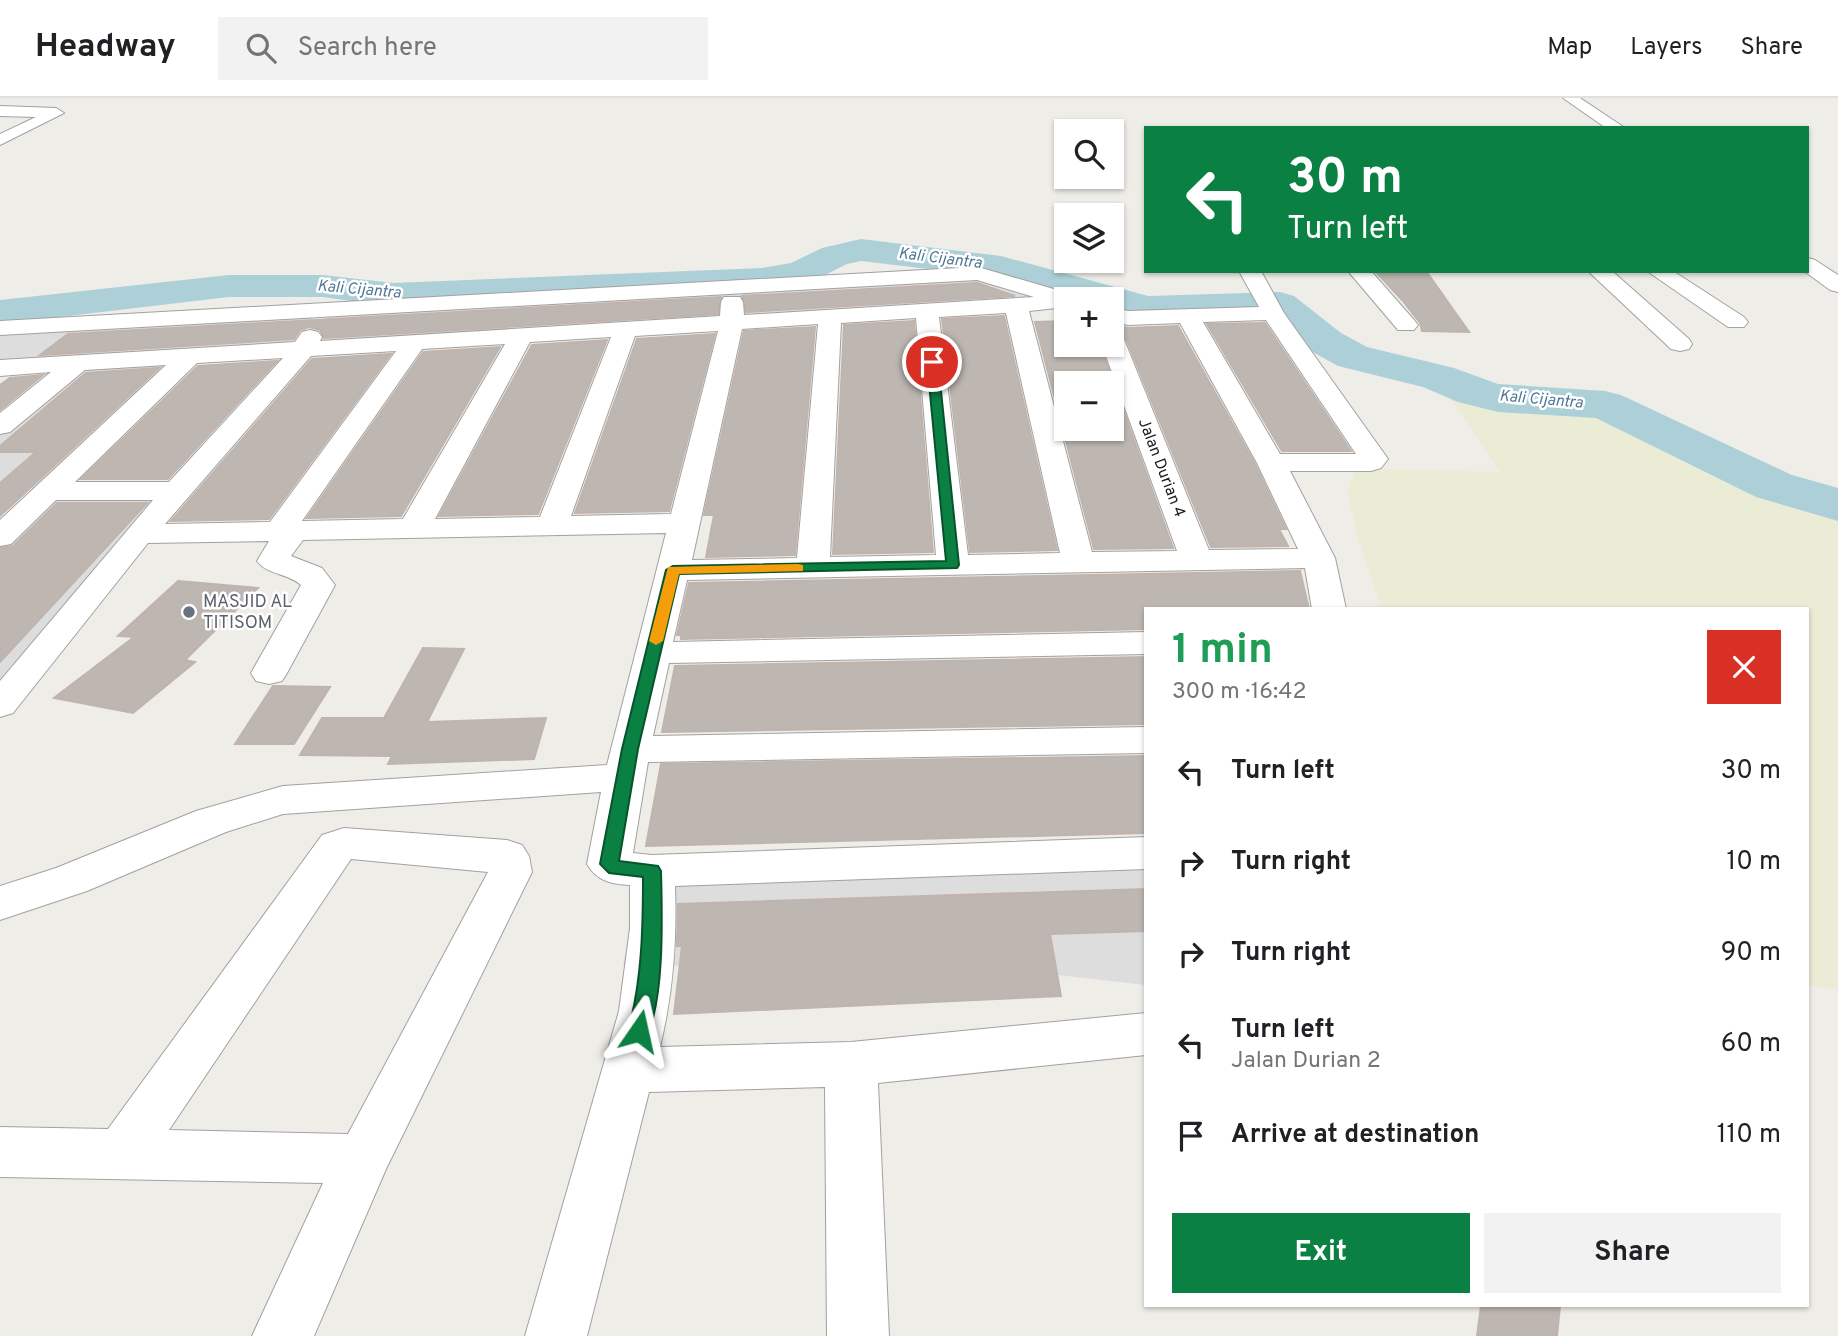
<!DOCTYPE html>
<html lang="en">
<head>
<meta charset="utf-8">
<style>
	:root { --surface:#fff; --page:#f2f2f2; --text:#202124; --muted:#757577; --line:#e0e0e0; --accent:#0b8043 }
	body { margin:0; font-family:Overpass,sans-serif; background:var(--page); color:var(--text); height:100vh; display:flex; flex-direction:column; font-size:26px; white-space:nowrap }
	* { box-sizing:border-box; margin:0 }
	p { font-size:23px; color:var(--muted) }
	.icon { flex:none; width:38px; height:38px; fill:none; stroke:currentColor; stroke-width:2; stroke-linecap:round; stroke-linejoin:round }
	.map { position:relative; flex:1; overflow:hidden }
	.panel { position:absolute; left:1144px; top:509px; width:665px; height:700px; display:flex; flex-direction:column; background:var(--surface); border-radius:0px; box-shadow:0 2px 5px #0004 }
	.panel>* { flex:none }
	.top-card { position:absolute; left:1144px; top:28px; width:665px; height:147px; border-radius:0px; box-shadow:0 2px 5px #0004; background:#0b8043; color:#fff; overflow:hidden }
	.tools { position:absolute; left:1054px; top:21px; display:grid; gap:14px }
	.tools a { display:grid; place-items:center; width:70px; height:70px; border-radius:0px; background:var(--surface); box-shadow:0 2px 5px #0004; font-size:35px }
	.pin { position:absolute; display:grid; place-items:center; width:60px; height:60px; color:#fff; margin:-30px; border:4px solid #fff; border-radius:50%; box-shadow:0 2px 7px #0007 }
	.me { position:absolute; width:77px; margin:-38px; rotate:11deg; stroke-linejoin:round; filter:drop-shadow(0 0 5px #0008) }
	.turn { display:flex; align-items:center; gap:24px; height:147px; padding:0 28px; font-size:32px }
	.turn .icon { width:91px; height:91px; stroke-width:2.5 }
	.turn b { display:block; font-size:49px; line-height:60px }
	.round { display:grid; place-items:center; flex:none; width:74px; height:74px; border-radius:0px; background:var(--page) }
	.summary { display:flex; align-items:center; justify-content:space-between; height:119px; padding:0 28px }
	h1 { font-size:42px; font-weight:700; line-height:52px; color:#1e9e55 }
	.cta { display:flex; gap:14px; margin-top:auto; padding:14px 28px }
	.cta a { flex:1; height:80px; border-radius:0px; background:var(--accent); color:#fff; font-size:28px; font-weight:700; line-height:80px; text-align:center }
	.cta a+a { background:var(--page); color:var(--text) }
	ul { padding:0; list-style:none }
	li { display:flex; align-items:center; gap:21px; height:91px; padding:0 28px }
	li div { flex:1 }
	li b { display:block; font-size:26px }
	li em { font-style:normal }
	header { display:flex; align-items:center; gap:42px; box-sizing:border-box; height:98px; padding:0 35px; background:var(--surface); border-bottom:2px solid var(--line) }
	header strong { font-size:33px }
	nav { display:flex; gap:38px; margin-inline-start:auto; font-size:24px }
	.search { width:490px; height:63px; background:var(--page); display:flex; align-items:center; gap:18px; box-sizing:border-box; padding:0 24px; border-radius:0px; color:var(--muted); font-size:26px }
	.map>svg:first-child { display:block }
	.residential { fill:#dedddd }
	.farmland { fill:#ebecd6 }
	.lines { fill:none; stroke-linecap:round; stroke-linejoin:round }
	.river { fill:#add0d8; fill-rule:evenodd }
	.building { fill:#bdb6b1; stroke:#c0b4ac; stroke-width:2; fill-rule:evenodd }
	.minor-casing { stroke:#a1a1a1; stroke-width:2 }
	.minor { fill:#fff; fill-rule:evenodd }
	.route { fill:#0b8043; stroke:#07532c; stroke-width:2 }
	.slow { fill:#f59e0b }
	.worship-dot { fill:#6b7280; stroke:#fff; stroke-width:2.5 }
	.labels { text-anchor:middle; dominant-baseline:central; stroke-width:5; stroke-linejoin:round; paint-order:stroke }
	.far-water-label { font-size:16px; font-style:italic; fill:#507696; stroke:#fff }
	.far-street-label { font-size:16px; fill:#202020; stroke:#fff }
	.worship-label { font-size:18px; fill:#5b616d; stroke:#fff; text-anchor:start }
</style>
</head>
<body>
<header>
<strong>Headway</strong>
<div class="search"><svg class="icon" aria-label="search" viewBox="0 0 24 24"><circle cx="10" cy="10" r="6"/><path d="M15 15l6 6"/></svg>Search here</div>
<nav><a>Map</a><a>Layers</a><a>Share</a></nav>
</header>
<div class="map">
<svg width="1838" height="1238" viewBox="0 0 1838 1238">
	<rect width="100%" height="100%" fill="#efede8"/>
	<!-- residential -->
	<g class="residential">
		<polygon points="974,177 1055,203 313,247 330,212"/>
		<polygon points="315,213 297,249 0,267 0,232"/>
		<polygon points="177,263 43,390 0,391 0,337 82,267"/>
		<polygon points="54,398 161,398 0,588 0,451"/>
		<polygon points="1146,762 1146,887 1014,872 623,867 643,775"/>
	</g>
	<!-- farmland -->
	<polygon class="farmland" points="1457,294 1501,307 1609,313 1776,393 1838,409 1838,891 1808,888 1808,511 1381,511 1358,440 1347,393 1356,370 1500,374 1448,297"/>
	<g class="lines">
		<!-- river -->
		<polygon class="river" points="861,141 1001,158 1148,198 1280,194 1294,198 1341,235 1367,249 1454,270 1498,286 1605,293 1621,297 1792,377 1838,390 1838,423 1756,399 1596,320 1498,314 1458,304 1423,289 1338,268 1311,253 1271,218 1148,222 1111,212 1111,201 1070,201 996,179 861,163 847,166 813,183 762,192 393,209 323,199 229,199 0,226 0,202 229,177 323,177 393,185 762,170 791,165 822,150"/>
	</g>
	<!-- building -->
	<g class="building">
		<polygon points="1375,173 1426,173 1469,234 1422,233 1420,225 1403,203"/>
		<polygon points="977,185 1015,198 746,214 742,198"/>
		<polygon points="721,199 718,216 324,240 320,232 309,229 300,232 294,241 40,257 68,236"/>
		<polygon points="1004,218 1057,452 970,454 942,221"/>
		<polygon points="914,223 933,454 833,456 844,227"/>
		<path d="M1066 223V247H1100L1173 450 1094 451 1035 224ZM1066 285H1111V331H1066Z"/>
		<polygon points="1265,225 1351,353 1282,353 1207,226"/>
		<polygon points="1111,226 1128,230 1178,228 1255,366 1286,431 1279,431 1288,448 1211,449 1125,238 1120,231 1111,230"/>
		<polygon points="815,229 795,457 706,459 714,417 704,417 744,233"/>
		<polygon points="715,236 669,413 575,415 637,241"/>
		<polygon points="607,242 538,416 439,418 532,247"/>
		<polygon points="500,249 401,418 307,420 423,254"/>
		<polygon points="391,256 269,421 171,423 312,261"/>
		<polygon points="277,263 168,381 81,381 198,268"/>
		<polygon points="159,270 0,418 0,385 36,354 0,354 0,348 86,275"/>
		<polygon points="43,277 0,312 0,287 10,280"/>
		<polygon points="57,405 147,405 0,564 0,450 13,448"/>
		<polygon points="1300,473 1309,511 1146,511 1146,531 681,541 681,537 677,537 689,485"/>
		<polygon points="178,483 258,490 185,562 195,564 133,615 54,600 134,539 118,538"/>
		<polygon points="423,550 464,551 427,624 546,620 534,661 388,666 392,658 300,657 322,620 384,620"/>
		<polygon points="1146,559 1146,626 662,634 675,568"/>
		<polygon points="273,588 330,589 294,646 235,646"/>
		<polygon points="1146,658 1146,735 646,748 661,666"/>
		<polygon points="1146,791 1146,833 1050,836 1061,898 674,916 682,848 677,848 678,806"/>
		<polygon points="1481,1208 1560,1208 1557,1238 1477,1238"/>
	</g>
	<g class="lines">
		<defs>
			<g id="minor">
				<polygon points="1563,0 1580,0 1625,30 1606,30"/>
				<polygon points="0,8 56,10 64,15 0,47 0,36 36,19 0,18"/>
				<polygon points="1808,160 1815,162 1838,177 1838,194 1830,192 1804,173 1808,173"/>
				<path d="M978 169 1074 197 1077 201H1066V209L1029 213 1092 454 1177 453 1102 247H1111V232L1119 234 1123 239 1209 452 1298 451 1257 365 1180 225 1128 227 1111 223V209L1128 213 1259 209 1239 173H1261L1284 215 1388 361 1381 370 1371 373H1290L1335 460 1346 511H1312L1305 470 687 482 673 544 1146 534V556L669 565 653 638 1146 629V655L648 664 633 755 652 757 1146 739V771L675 788C677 843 673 896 660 949L851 944 1146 915V957L878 985 889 1238H827L825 989 649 994 587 1238H525L619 913 630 830V787C611 786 597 783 587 766L601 694 283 716 226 734 87 793 0 822V788L56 770 196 713 283 688 607 667 666 435 303 442 291 458 322 470 335 487 287 575 282 583 269 586 256 583 251 575 301 487C288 475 267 477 257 463L269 443 148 445 13 615 0 619V583L153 402H56L11 446 0 448V422L166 267 85 272 10 334 0 336V315L51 274 0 278V262L295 244 302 234 310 232 318 234 322 239 320 243 720 218 721 204 724 199H740L743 204 744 217 1034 199 977 182 0 237V223ZM1006 215 1060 455 968 457 939 219ZM916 220 936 457 830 459 841 225ZM1266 222 1356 356H1280L1203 224ZM818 226 797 460 692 462 742 231ZM718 233 671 416 571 418 635 238ZM611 239 540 419 435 421 530 244ZM505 246 403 421 302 423 422 251ZM396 253 270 424 165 426 311 258ZM283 260 169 384H75L197 265Z"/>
				<polygon points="1348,173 1371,173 1414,222 1418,227 1414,232 1398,232"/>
				<polygon points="1588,173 1612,173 1689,241 1692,246 1689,251 1680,253 1671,251"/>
				<polygon points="1647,173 1673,173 1744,219 1748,224 1744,229 1728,229"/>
				<path d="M344 730 507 742 522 747 529 758 532 774 386 1071 314 1238H252L323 1085 0 1079V1029L108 1031 322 737ZM351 761 488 774 348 1036 169 1032Z"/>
			</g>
		</defs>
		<!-- minor casing -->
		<use href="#minor" class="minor-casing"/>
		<!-- minor -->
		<use href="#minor" class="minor"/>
	</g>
	<!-- route -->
	<path class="route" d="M932 260 938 264 959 467 957 470 679 476 638 651 619 763 658 768 661 773C662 815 665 902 646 939L639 941 631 939 628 933C642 883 643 830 643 779L609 775 600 766 622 651 666 472 673 468 946 463 927 264Z"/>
	<!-- slow -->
	<polygon class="slow" points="798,466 803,467 803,473 679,476 663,543 656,547 649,543 668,469"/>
	<!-- markers -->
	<circle class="worship-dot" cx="189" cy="514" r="7"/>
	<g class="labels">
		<!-- far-water labels -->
		<g class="far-water-label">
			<text transform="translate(940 161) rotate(7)">Kali Cijantra</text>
			<text transform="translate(359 192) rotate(5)">Kali Cijantra</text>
			<text transform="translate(1541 302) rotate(5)">Kali Cijantra</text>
		</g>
		<!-- far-street labels -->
		<g class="far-street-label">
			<text transform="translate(1161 370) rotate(69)">Jalan Durian 4</text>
		</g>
		<!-- worship labels -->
		<g class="worship-label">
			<text x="203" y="504">MASJID AL<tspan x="203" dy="21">TITISOM</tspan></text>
		</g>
	</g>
</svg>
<div class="tools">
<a><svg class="icon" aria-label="search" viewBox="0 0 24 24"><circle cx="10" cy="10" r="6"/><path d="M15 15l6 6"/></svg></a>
<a><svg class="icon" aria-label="layers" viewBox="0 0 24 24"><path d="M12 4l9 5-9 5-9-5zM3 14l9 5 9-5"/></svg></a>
<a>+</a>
<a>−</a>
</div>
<div class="pin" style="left:932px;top:264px;background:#d93025"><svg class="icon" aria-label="arrive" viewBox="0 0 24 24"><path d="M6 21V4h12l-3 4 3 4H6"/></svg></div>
<svg class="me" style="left:639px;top:933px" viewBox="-20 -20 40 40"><path d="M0-17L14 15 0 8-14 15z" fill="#0b8043" stroke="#fff" stroke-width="4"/></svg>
<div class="top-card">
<div class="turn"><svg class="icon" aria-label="left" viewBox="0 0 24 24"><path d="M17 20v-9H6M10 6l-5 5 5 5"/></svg><div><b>30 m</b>Turn left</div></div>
</div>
<section class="panel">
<div class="summary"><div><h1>1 min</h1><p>300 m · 16:42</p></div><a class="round" style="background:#d93025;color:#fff"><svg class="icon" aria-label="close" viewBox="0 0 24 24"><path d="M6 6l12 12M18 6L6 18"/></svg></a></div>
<ul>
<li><svg class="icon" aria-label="left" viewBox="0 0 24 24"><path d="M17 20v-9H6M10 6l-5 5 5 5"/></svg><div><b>Turn left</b></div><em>30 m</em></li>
<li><svg class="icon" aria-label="right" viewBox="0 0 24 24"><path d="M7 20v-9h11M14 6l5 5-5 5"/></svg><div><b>Turn right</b></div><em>10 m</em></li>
<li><svg class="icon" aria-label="right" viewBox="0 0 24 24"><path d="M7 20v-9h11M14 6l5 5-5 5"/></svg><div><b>Turn right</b></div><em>90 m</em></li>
<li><svg class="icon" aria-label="left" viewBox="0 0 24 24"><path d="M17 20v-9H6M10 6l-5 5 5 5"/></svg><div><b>Turn left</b><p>Jalan Durian 2</p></div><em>60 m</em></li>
<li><svg class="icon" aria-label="arrive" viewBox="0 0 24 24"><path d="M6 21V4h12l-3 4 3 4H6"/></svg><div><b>Arrive at destination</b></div><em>110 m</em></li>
</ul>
<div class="cta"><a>Exit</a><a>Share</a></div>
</section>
</div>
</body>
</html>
